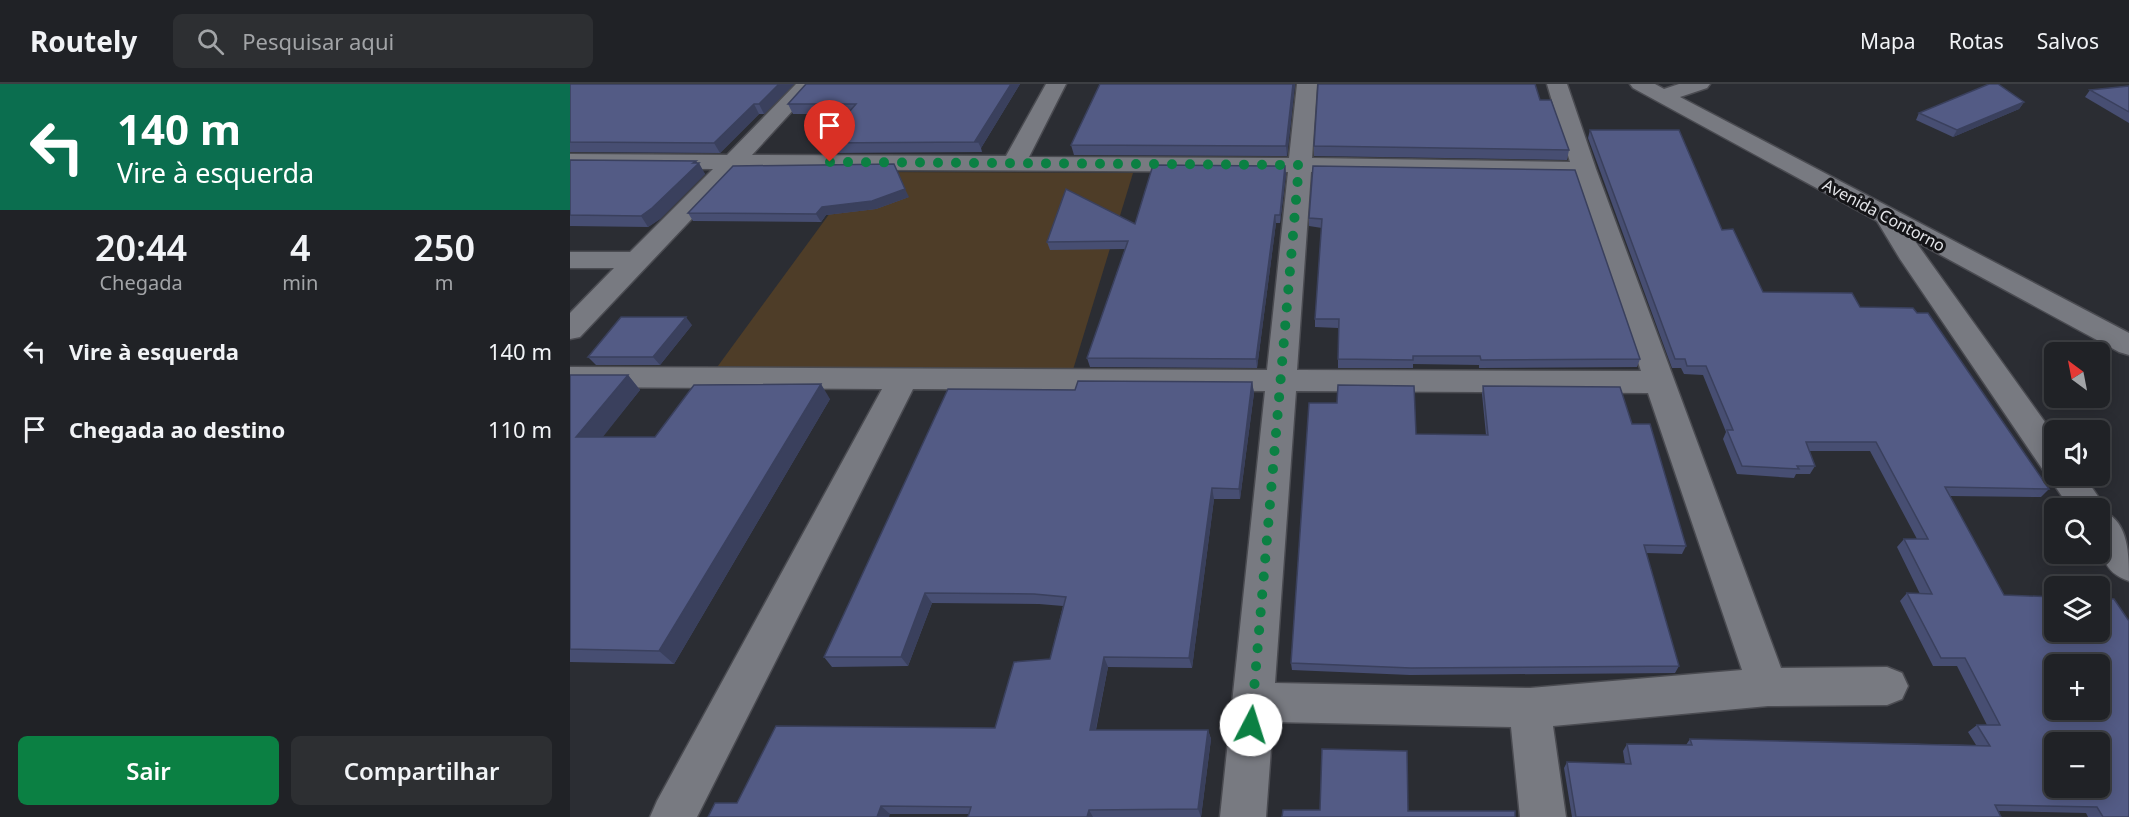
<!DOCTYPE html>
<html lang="pt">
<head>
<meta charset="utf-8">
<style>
	:root { --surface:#202226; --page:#2d2f32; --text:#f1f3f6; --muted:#a2a4a7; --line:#3d3f43; --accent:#0b8043 }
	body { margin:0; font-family:"Noto Sans",sans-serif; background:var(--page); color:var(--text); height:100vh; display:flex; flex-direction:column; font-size:22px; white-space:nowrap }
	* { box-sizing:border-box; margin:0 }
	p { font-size:20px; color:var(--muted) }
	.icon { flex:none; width:33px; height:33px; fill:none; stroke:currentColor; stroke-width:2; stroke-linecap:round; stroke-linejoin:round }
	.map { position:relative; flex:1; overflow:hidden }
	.side { display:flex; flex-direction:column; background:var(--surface); width:570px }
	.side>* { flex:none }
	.guide { background:#0b6e4f; color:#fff; overflow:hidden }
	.needle { width:39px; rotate:328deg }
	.buttons { position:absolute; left:1474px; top:258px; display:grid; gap:12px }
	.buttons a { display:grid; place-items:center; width:66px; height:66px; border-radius:9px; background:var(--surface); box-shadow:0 3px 15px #0003,0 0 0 2px var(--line); font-size:30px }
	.pin { position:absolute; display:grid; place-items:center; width:51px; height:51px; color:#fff; margin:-62px -26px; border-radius:50% 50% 50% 0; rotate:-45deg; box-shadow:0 0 6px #0007 }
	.pin .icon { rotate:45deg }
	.me { position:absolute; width:66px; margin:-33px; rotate:5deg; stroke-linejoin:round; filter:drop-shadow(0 0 4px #0008) }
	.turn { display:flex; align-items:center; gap:21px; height:126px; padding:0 18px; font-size:27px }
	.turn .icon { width:78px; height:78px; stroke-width:2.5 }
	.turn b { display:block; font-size:42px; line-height:51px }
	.eta { display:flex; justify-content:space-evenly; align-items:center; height:102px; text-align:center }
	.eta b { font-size:36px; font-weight:600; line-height:42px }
	.cta { display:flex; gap:12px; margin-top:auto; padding:12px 18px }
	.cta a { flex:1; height:69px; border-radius:9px; background:var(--accent); color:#fff; font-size:24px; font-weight:600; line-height:69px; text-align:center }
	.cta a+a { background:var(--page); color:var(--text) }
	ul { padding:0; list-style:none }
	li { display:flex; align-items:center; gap:18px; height:78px; padding:0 18px }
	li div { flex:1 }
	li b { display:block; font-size:22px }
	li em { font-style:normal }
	header { display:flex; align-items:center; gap:36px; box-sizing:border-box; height:84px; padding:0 30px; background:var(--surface); border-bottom:2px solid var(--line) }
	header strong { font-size:28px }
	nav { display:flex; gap:33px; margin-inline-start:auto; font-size:21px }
	.search { width:420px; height:54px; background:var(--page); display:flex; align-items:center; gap:15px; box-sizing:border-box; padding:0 21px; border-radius:9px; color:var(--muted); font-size:22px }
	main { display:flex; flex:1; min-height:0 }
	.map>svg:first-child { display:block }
	.green { fill:#4e3d28 }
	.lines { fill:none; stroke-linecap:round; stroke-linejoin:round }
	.minor-casing { stroke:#4a4b51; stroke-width:3 }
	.minor { fill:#787a81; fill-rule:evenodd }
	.wall { fill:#474e72 }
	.shaded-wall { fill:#3a405d }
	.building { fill:#535b85; stroke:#3a405d; stroke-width:1.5; fill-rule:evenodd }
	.route { stroke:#0b8043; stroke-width:10; stroke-dasharray:0 18 }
	.labels { text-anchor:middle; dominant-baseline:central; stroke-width:6; stroke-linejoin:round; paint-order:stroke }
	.far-street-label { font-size:16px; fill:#e4e5e9; stroke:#151518 }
</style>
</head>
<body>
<header>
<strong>Routely</strong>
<div class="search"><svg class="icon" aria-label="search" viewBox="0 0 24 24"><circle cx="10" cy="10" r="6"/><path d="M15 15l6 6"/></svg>Pesquisar aqui</div>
<nav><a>Mapa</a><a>Rotas</a><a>Salvos</a></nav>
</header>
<main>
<section class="side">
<div class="guide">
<div class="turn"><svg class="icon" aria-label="left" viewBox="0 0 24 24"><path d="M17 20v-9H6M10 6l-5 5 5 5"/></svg><div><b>140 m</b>Vire à esquerda</div></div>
</div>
<div class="eta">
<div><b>20:44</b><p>Chegada</p></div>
<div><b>4</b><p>min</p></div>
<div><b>250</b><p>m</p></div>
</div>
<ul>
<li><svg class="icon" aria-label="left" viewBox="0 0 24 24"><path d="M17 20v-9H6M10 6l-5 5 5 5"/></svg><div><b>Vire à esquerda</b></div><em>140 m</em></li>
<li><svg class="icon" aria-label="arrive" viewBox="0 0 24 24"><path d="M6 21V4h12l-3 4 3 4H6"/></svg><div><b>Chegada ao destino</b></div><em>110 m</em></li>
</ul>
<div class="cta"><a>Sair</a><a>Compartilhar</a></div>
</section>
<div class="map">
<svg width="1559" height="733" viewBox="0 0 1559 733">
	<rect width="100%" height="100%" fill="#2b2d33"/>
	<!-- green -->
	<polygon class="green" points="290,88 563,89 502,289 145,286"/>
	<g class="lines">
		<defs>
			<g id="minor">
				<path d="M226 0H247L182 71 436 72 476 0H496L459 73 719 74 727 0H747L742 74 1000 78 977 0H997L1026 85 1211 584 1317 583 1332 589 1338 602 1332 615 1317 621 1198 622 983 642 996 733H950L941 643 703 638 696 733H650L695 307 343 305 127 733H80L87 717 312 305 0 303V283L697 286 718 88 169 85 10 253 0 255V229L44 184H0V168H60L143 85 0 84V70L157 71ZM741 88 1005 92 1071 287 727 286ZM726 307 1078 309 1172 586 960 604 705 599Z"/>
				<path d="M1060 0H1085L1094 5 1109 0H1140L1137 4 1110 13 1559 249V271L1549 268 1345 157 1485 352V392H1514L1536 424 1534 428C1559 438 1559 472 1559 497 1525 486 1530 455 1530 424H1500L1478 392 1480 388 1473 386 1330 175 1307 137 1063 4Z"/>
			</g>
		</defs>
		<!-- minor casing -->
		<use href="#minor" class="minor-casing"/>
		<!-- minor -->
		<use href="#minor" class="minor"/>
	</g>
	<!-- wall -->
	<g class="wall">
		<polygon points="0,0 224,0 194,30 189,30 150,69 0,68"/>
		<polygon points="450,0 411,64 412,68 257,69 252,59 277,30 223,30 218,20"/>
		<polygon points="725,0 717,72 504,71 501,61"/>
		<polygon points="1559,2 1559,39 1515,13 1520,6"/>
		<polygon points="970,16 999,66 997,76 744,72 744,62"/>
		<polygon points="1454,18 1449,25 1383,53 1346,36 1349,29"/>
		<polygon points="1020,46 1152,146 1193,208 1290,223 1479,405 1471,413 1380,412 1434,511 1559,733 1518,733 1516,729 1429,727 1431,733 1002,733 994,684 997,678 1055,680 1053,667 1057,660 1116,661 1120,655 1406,661 1398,648 1407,641 1417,641 1387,582 1363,582 1330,517 1337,509 1350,510 1327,463 1334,455 1347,455 1300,367 1239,367 1245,382 1240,390 1226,390 1224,394 1167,390 1153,355 1156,348 1133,291 1114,290 1111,284 1102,284 1018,54"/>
		<polygon points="0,76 126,77 135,90 90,135 78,143 0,142"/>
		<polygon points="715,82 716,90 710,139 706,139 687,284 520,283 517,274 555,165 480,166 477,158 565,140"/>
		<polygon points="743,82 1070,275 1067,283 909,284 909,281 843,280 843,284 768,284 768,244 745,243 745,235 752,144 739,142 739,134"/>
		<polygon points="339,113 306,125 256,131 251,138 123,137 118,129"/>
		<polygon points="122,241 90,281 26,281 18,273"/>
		<polygon points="0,291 58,291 70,306 32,353 85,353 260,315 104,580 0,578"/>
		<polygon points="682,298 684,309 670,415 644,415 622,584 538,583 526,646 638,646 641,655 631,733 398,733 399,730 320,730 167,719 425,644 480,575 493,522 469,520 362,519 338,582 262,583 254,573 505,306"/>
		<polygon points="913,302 1062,340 1116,462 1112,470 1076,469 1109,582 1105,589 840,591 722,586 721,579 846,350 916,351 912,310"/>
	</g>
	<!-- shaded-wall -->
	<g class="shaded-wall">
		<polygon points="209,0 224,0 194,30 189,20"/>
		<polygon points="441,0 450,0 411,64 408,58 405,57"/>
		<polygon points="723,0 725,0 717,72 716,62"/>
		<polygon points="1454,18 1449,25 1383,53 1387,46"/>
		<polygon points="184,20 189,30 150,69 144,59"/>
		<polygon points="126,77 128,80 129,79 135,90 90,135 78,143 71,132"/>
		<polygon points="715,82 716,90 710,139 710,131"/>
		<polygon points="335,105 339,113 306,125 256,131 251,138 246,130 252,123"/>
		<polygon points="705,131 706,139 687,284 686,275"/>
		<polygon points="116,233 122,241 90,281 83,273"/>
		<polygon points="58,291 70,306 21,368 6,353"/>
		<polygon points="682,298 684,309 670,415 669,405"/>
		<polygon points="251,300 260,315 104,580 89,567"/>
		<polygon points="642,404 644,415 622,584 619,574"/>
		<polygon points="355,509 362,519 338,582 331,573"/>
		<polygon points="534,573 538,583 524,654 520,646"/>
		<polygon points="638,646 641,655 631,733 628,725"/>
		<polygon points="311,722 320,730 319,733 307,733"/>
		<polygon points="519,726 523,733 517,733"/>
	</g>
	<!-- building -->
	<g class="building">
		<polygon points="0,0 209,0 189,20 184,20 144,59 0,58"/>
		<polygon points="236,0 441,0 405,57 408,58 252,59 286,20 218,20"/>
		<polygon points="530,0 723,0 716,62 501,61"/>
		<polygon points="748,0 965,0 970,16 981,16 999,66 744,62"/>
		<polygon points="1419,0 1428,0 1454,18 1387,46 1349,29"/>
		<polygon points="1559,2 1559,28 1520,6"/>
		<path d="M1020 46H1109L1152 146 1163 145 1193 208 1282 209 1290 223 1343 224 1347 229H1358L1479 405 1375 403 1434 511 1485 513V548H1530V514L1544 515 1559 537V733H1533L1527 723 1425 721 1431 733H1006L997 678 1061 680 1057 660 1122 661 1120 655 1420 662 1407 641H1430L1395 574H1371L1337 509 1362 510 1334 455H1358L1306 358H1236L1245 382H1227L1229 385 1172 382 1157 346H1163L1136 282H1117L1115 275H1105ZM1485 580H1530V626H1485ZM1485 658H1530V704H1485Z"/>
		<polygon points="0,76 126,77 123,79 129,79 82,124 71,132 0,131"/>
		<polygon points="324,80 335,105 302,117 252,123 246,130 118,129 163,82"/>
		<polygon points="583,81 715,82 710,131 705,131 686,275 517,274 558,157 477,158 496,105 565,140"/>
		<polygon points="743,82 1005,86 1070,275 911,276 910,272 843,272 843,276 768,275 769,235 745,235 752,135 739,134"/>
		<polygon points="51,233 116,233 83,273 18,273"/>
		<polygon points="0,291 58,291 6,353 85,353 124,301 251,300 89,567 0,565"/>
		<polygon points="508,297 682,298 669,405 642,404 619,574 534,573 520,646 638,646 628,725 519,726 517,733 398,733 401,723 311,722 307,733 138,733 145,719 167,719 206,642 425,644 444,578 480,575 496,513 464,510 355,509 331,573 254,573 378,305 505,306"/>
		<polygon points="768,301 844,302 846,350 918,351 913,302 1050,303 1062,340 1080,340 1116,462 1074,461 1109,582 841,584 721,579 739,319 767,319"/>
		<polygon points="752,665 837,667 838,727 945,727 945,733 712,733 713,726 750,726"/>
	</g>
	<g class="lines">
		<!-- route -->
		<polyline class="route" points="260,78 729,81 681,641"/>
	</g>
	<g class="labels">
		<!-- far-street labels -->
		<g class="far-street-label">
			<text transform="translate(1314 131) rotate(28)">Avenida Contorno</text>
		</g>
	</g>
</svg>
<div class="buttons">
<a><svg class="needle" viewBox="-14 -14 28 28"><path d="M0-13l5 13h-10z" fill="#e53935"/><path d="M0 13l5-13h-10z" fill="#a2a4a7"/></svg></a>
<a><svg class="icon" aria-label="sound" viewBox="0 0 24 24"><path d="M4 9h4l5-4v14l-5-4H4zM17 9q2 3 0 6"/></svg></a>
<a><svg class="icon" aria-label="search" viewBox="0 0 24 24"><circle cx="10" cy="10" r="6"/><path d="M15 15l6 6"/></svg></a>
<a><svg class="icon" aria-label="layers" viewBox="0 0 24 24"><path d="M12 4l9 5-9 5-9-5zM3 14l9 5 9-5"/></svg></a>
<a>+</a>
<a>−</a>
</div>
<div class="pin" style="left:260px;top:78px;background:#d93025"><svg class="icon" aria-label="arrive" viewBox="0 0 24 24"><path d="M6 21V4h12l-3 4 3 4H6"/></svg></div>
<svg class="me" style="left:681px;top:641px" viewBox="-20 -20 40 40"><circle r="19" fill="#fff"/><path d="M0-13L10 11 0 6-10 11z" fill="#0b8043"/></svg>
</div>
</main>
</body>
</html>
